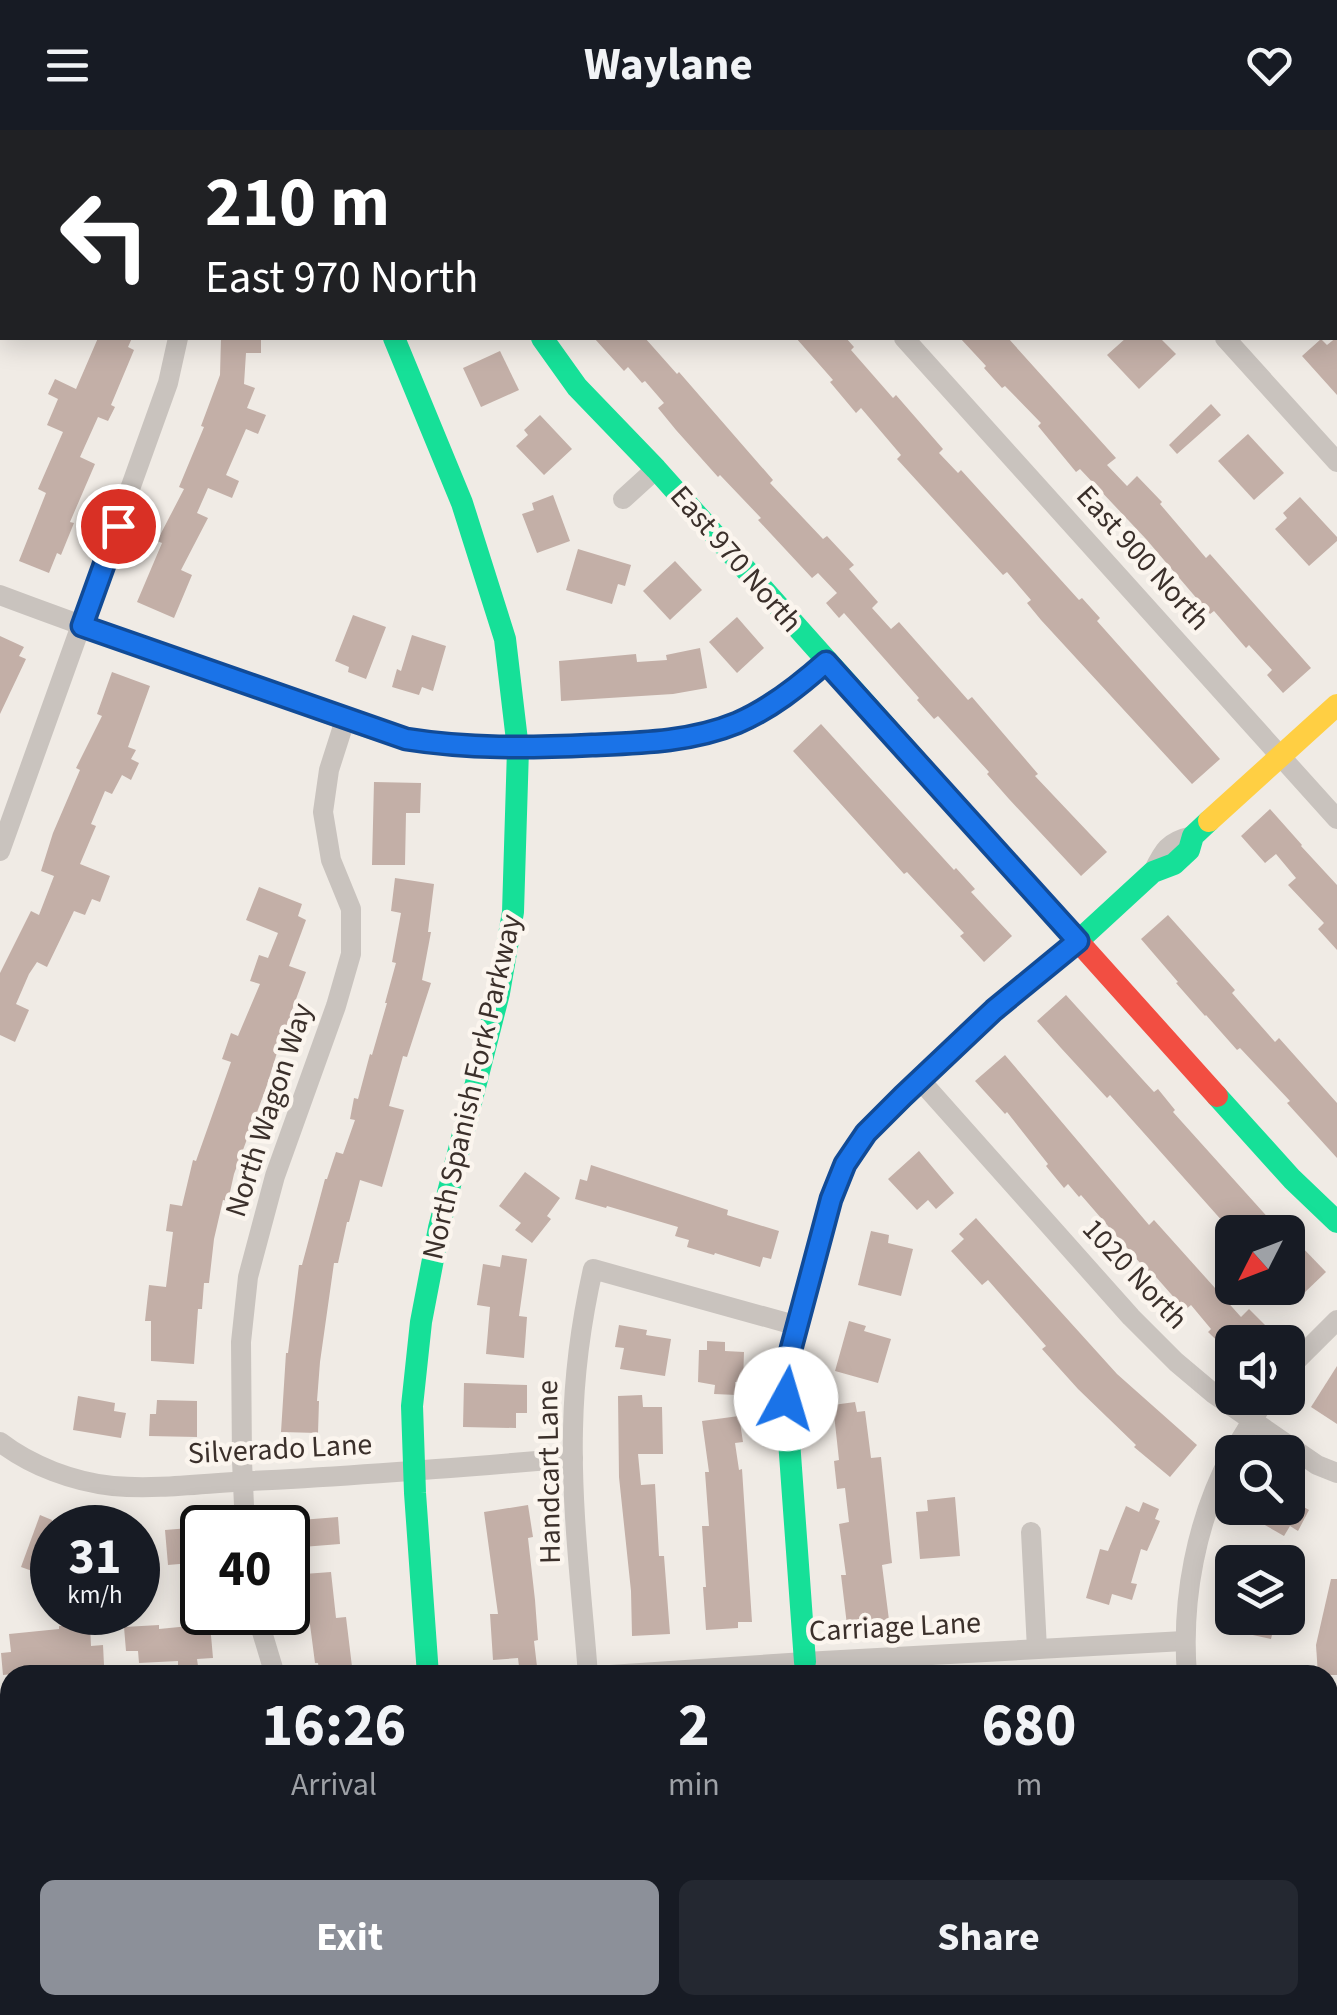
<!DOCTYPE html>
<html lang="en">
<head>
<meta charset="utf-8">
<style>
	:root { --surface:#171b24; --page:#242831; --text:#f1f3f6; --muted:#9ea1a6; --accent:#8c9099 }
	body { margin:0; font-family:"Source Sans 3",sans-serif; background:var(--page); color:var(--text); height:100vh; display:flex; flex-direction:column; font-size:38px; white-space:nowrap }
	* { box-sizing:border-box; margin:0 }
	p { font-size:32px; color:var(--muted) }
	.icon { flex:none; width:55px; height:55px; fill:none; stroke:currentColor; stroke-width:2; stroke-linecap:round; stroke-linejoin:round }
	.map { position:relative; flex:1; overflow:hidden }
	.sheet { position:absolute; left:0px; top:1535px; width:1338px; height:350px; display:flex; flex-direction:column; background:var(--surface); border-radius:30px 30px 0 0; box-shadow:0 5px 25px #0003 }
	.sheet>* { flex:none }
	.banner { position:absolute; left:0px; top:0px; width:1338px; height:210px; box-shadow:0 5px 25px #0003; background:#202124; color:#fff; overflow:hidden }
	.needle { width:65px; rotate:228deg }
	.fabs { position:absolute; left:1215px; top:1085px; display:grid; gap:20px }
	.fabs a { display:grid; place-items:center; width:90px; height:90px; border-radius:15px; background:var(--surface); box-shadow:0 5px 25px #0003; font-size:50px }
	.speed { position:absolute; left:30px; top:1375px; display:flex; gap:20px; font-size:50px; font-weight:700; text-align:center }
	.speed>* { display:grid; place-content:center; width:130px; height:130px; border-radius:50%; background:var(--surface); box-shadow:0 5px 25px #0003; line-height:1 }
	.speed small { font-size:25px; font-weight:400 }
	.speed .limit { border:5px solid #111; border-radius:15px; background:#fff; color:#111 }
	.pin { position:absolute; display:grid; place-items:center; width:85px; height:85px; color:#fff; margin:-42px; border:5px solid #fff; border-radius:50%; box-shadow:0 2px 10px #0007 }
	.me { position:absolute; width:110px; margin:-55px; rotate:6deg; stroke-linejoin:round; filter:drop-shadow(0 0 8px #0008) }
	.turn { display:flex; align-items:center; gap:35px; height:210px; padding:0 40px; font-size:45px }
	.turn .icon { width:130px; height:130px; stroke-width:2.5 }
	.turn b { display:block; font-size:70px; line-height:85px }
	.eta { display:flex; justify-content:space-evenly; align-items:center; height:170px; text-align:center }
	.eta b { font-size:60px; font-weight:700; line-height:70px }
	.primary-button { display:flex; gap:20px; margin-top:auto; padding:20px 40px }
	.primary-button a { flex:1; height:115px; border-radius:15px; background:var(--accent); color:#fff; font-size:40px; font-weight:700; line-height:115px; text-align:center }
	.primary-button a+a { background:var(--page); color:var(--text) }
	header { display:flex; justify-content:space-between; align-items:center; height:130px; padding:0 40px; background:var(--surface); font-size:45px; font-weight:700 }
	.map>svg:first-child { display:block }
	.building { fill:#c3afa7 }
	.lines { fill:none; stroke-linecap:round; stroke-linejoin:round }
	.street { stroke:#c9c3be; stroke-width:20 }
	.fast { stroke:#16e098; stroke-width:22 }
	.slow { stroke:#ffcf43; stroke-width:22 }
	.jam { stroke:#f24e42; stroke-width:22 }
	.rail-casing { stroke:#b1aca8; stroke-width:9 }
	.rail { stroke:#fbf5ee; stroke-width:5; stroke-dasharray:15; stroke-linecap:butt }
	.route-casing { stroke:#114b97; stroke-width:25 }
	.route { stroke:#1a73e8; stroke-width:18 }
	.labels { text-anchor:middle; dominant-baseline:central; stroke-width:9; stroke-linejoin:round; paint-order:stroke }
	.street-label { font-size:30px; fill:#3b302b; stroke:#fbf5ee }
</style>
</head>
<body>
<header><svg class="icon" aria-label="menu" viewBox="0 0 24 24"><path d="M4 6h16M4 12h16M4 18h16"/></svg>Waylane<svg class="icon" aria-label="heart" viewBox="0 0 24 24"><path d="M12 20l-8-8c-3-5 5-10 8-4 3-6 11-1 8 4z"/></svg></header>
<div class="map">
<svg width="1337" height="1885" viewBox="0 0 1337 1885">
	<rect width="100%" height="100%" fill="#f0ebe5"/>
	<!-- building -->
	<g class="building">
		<polygon points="1337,207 1337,265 1302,226 1321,209 1327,215"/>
		<polygon points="98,208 132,208 128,217 134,220 111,275 115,277 108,291 98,287 80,327 95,334 70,392 74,393 61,425 57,423 49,443 19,431 46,363 38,359 63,302 47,295 58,269 48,264 55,249 76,259"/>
		<polygon points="221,208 261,208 261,223 246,223 244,254 255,258 247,278 266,285 258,304 246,299 226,345 239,351 232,368 208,358 197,383 208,388 181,440 192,445 174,488 137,472 162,413 157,411 184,359 179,357 204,297 201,296 220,245"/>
		<polygon points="594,208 645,208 677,244 679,242 773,350 770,353 823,409 827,406 854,435 849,439 878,472 872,478 891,499 899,492 968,570 972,567 1038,644 1035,646 1107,722 1081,746 1009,669 987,644 989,642 938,586 934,589 917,570 919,568 844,483 839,488 826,473 837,463 818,443 812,448 758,390 761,388 720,345 718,347 676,300 658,278 664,273 645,251 642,253 628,237 624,241"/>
		<polygon points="796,208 846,208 854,217 851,220 893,268 896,265 943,319 939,323 958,343 961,340 1079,470 1082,468 1100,488 1097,491 1220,629 1192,654 1041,490 1027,473 1031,470 1007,442 1003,445 897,329 901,325 861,278 856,283 830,252 833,250"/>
		<polygon points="960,208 1008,208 1116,328 1107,335 1127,356 1137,346 1162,372 1160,374 1206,428 1210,424 1311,538 1283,563 1267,545 1272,540 1249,515 1246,518 1214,481 1210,484 1146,409 1080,339 1076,342 1038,296 1041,293 1005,256 1002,258 984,238 986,236"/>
		<polygon points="1126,208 1160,208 1176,224 1139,259 1107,225"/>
		<polygon points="500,221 519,260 481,277 463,238"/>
		<polygon points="1211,274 1221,285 1177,324 1169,315"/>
		<polygon points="540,285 572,319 544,345 516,316 528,305 524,300"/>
		<polygon points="1248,304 1284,343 1254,370 1218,331"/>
		<polygon points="553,365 570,411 537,423 522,384 534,380 532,373"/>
		<polygon points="1300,367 1337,407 1337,411 1309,436 1275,399 1287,388 1283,383"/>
		<polygon points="578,419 631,435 625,456 618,454 612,474 566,460"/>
		<polygon points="675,431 702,460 670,490 643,461"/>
		<polygon points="353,485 386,497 366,549 348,542 349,537 335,531"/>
		<polygon points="737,487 764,518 737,543 709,512"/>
		<polygon points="412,505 446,516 433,561 422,557 419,565 392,557 397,539 401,541"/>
		<polygon points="0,506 24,517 19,526 26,529 0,584"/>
		<polygon points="700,518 707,558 673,564 561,571 559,531 636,524 637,532 667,530 666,525"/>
		<polygon points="112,542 150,556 128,617 136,620 131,629 139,633 131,650 122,645 112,664 105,661 91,694 96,696 80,734 110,746 100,772 92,769 85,785 74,781 47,837 37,832 29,844 16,874 29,880 15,912 0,905 0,843 31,781 39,785 54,746 41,741 53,703 80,640 76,638 102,586 97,584"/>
		<polygon points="821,594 954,740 956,738 975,759 971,762 1012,806 984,832 960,806 964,803 907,742 904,744 793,621"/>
		<polygon points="374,652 421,653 420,683 406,683 405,735 372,735"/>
		<polygon points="1270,679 1302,715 1301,716 1337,755 1337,820 1318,799 1324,793 1288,755 1296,748 1276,724 1265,733 1241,706"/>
		<polygon points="395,748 434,754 428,802 431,802 422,850 431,853 407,927 403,926 389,976 404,980 382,1057 360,1050 349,1092 347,1092 338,1133 334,1133 320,1232 317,1271 319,1271 318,1303 281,1302 286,1223 288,1223 299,1135 302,1135 325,1049 327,1049 336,1022 343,1024 355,990 350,989 354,968 358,969 370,924 372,925 387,873 385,873 396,833 392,832 401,783 391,781"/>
		<polygon points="259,757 302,774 298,786 306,790 289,836 306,842 292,880 294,881 281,910 266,958 234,1044 228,1071 223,1070 214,1109 209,1153 204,1153 202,1179 198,1179 194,1234 151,1231 151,1191 145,1191 149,1155 166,1157 173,1102 166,1101 170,1074 182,1076 193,1030 196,1031 231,932 222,929 231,903 238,906 260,854 250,851 259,825 268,828 278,803 246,790"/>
		<polygon points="1168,785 1235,860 1232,863 1275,912 1279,908 1337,973 1337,1028 1287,973 1290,971 1240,918 1237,920 1206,885 1205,886 1176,853 1178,852 1141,809"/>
		<polygon points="1066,865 1143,950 1154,962 1158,959 1175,980 1173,982 1281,1102 1232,1102 1110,965 1107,968 1061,918 1037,891"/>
		<polygon points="1005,925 1149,1095 1154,1090 1241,1187 1249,1179 1273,1203 1265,1212 1232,1212 1232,1225 1208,1202 1211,1199 1191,1175 1185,1180 1156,1147 1154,1149 1081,1065 1079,1067 1068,1054 1064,1058 1046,1036 1048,1034 1007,982 1005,984 975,951"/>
		<polygon points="919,1021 954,1063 936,1079 928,1070 917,1080 888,1049"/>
		<polygon points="591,1035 728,1080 727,1085 779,1101 771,1129 763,1127 760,1137 715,1123 714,1125 687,1117 689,1110 675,1106 678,1097 607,1076 606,1078 575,1069 580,1049 587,1051"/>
		<polygon points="525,1042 560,1068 547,1086 551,1089 532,1113 515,1100 521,1093 499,1076"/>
		<polygon points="976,1088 1117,1244 1197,1315 1170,1347 1134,1317 1136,1315 1078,1259 1042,1219 1046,1216 988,1150 982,1155 951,1121 964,1109 959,1104"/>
		<polygon points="871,1101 889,1105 888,1113 913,1119 901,1166 858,1155"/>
		<polygon points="1297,1112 1326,1142 1302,1165 1288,1151 1288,1120"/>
		<polygon points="502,1125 527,1129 519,1186 527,1187 524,1228 486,1224 490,1177 477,1175 483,1134 500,1137"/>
		<polygon points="849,1191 866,1196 864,1201 891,1209 878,1253 835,1241"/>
		<polygon points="619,1195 647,1200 646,1205 671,1209 665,1246 620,1239 624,1218 615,1217"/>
		<polygon points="707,1211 725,1212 725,1221 744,1222 743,1252 735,1252 737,1265 714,1264 715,1255 698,1252 699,1220 707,1220"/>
		<polygon points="1337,1236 1337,1294 1311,1277"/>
		<polygon points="464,1253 527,1255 527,1283 516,1283 516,1298 463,1297"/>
		<polygon points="642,1265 643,1277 662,1277 663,1324 638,1324 641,1355 655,1354 659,1426 664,1426 670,1504 632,1506 631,1461 619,1347 618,1266"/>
		<polygon points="78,1266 115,1273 114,1281 126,1283 121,1308 73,1300"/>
		<polygon points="157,1270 197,1271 197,1307 149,1306 150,1284 156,1284"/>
		<polygon points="855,1272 857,1282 865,1281 871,1328 881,1327 892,1433 882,1435 889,1490 847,1495 841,1445 846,1445 839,1394 849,1392 845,1358 837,1359 834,1331 839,1330 833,1275"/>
		<polygon points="739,1286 743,1312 735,1313 739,1340 742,1339 752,1492 738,1492 738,1498 706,1500 703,1457 706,1457 702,1396 709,1396 705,1342 709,1342 702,1291"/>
		<polygon points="955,1367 960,1426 920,1429 916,1382 928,1381 927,1370"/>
		<polygon points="1288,1368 1309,1380 1298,1401 1290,1396 1284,1406 1251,1387 1256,1378 1288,1378"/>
		<polygon points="1143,1372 1159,1379 1155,1389 1160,1391 1147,1421 1141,1419 1131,1453 1137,1454 1132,1470 1112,1464 1109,1475 1086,1468 1100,1419 1108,1421 1126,1376 1139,1382"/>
		<polygon points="528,1375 533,1407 528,1408 535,1470 538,1510 534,1511 538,1545 520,1545 518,1528 493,1530 490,1484 498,1484 484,1382"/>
		<polygon points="40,1385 52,1390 52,1448 21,1437"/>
		<polygon points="338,1387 340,1414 290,1418 288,1391"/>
		<polygon points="202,1397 202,1432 168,1435 165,1400"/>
		<polygon points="331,1442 336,1488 346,1487 353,1545 320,1545 318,1533 315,1533 308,1479 300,1480 298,1459 305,1458 304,1444"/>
		<polygon points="1331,1449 1337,1449 1337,1545 1318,1545 1316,1515"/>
		<polygon points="1242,1488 1276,1488 1271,1509 1239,1502"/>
		<polygon points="90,1494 91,1516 103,1515 104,1535 43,1538 43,1541 3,1545 1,1523 11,1522 9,1504 59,1499 59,1496"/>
		<polygon points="210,1494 213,1528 197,1529 198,1536 178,1538 178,1531 139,1533 138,1521 126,1521 124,1497 159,1495 159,1499"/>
	</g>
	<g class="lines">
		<!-- street -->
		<g class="street">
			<polyline points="716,0 718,2"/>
			<polyline points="528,2 529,0"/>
			<polyline points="897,2 900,0"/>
			<polyline points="1233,2 1236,0"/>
			<polyline points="0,114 2,114"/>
			<polyline points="904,208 1337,689"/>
			<polyline points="1225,208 1337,332"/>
			<polyline points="623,369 656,339"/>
			<path d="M0 465C85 497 171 527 257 558 307 575 357 598 408 609 465 622 524 618 582 616 634 613 690 614 739 592 772 577 799 555 825 531"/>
			<polyline points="0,721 168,253 178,208"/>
			<path d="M1153 742C1163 721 1168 711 1193 706"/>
			<polyline points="920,950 1131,1187 1176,1232 1214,1264 1317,1335 1337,1343"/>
			<polyline points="1288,1239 1337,1190"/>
			<path d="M0 1312C31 1336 74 1352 113 1356 158 1360 206 1353 251 1351 359 1346 466 1337 573 1328"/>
			<polyline points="1233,1322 1266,1268"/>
			<polyline points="245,1398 242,1331 241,1212 248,1147 275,1046 336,876 351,824 351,779 331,730 323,682 329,640 345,590"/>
			<polyline points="1031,1402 1037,1519"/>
			<polyline points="256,1482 275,1545"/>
			<path d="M588 1545C582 1464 571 1381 573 1299 574 1245 581 1192 593 1139L798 1196"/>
			<polyline points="610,1545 805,1532 1184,1511"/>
			<path d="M1187 1545C1181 1470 1196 1390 1232 1323"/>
			<polyline points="0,1587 10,1587"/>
			<polyline points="0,1831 10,1830"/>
		</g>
		<!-- fast -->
		<g class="fast">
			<polyline points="309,0 310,2"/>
			<polyline points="394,208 462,373 505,509 518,619 513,782 499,863 439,1098 421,1192 412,1276 415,1363 428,1545"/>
			<polyline points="542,208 577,257 656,339 1048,778"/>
			<polyline points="1217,966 1292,1049 1337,1092"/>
			<polyline points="805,1532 786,1269 791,1219 831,1069 845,1034 866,1003 994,880 1078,811 1153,742 1174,734 1189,720 1193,706 1209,691"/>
		</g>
		<!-- slow -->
		<g class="slow">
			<polyline points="1209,691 1337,575"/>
			<polyline points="453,1875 453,1885"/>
		</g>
		<!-- jam -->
		<polyline class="jam" points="1048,778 1217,966"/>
		<defs>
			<g id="rail">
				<polyline points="1328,1872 1337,1872"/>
				<polyline points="1118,1885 1277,1875"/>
			</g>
		</defs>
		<!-- rail casing -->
		<use href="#rail" class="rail-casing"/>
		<!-- rail -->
		<use href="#rail" class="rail"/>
	</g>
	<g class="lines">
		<defs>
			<path id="route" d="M118 396 82 496 406 609C469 619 529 618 592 615 640 613 691 612 737 593 770 579 799 556 826 532L1078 811 994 880 903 966 866 1003 845 1034 831 1069 791 1219 786 1269"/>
		</defs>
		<!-- route casing -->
		<use href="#route" class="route-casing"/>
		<!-- route -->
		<use href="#route" class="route"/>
	</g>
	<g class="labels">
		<!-- street labels -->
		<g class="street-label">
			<text transform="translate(1143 428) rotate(48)">East 900 North</text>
			<text transform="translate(736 429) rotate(49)">East 970 North</text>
			<text transform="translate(472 957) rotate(-77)">North Spanish Fork Parkway</text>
			<text transform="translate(269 980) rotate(-72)">North Wagon Way</text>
			<text transform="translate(1135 1144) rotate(47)">1020 North</text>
			<text transform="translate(280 1319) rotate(-3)">Silverado Lane</text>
			<text transform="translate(549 1342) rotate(-91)">Handcart Lane</text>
			<text transform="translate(895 1497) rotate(-3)">Carriage Lane</text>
		</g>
	</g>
</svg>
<div class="fabs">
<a><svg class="needle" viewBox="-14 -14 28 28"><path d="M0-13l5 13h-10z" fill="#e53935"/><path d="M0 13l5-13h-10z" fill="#9ea1a6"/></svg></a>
<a><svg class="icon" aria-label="sound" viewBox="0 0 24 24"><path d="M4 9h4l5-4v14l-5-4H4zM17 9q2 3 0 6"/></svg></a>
<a><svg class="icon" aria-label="search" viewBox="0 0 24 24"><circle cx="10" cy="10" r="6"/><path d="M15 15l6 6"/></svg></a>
<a><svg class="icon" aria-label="layers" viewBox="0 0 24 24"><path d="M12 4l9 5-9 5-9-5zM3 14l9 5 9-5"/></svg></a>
</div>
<div class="speed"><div>31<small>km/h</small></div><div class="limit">40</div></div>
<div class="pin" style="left:118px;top:396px;background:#d93025"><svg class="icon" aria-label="arrive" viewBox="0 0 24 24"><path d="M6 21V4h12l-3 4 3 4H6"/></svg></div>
<svg class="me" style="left:786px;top:1269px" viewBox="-20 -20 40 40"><circle r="19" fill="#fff"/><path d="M0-13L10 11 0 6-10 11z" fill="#1a73e8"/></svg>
<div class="banner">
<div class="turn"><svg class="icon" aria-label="left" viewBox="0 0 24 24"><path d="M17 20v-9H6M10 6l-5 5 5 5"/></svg><div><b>210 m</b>East 970 North</div></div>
</div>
<section class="sheet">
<div class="eta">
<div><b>16:26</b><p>Arrival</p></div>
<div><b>2</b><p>min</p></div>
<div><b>680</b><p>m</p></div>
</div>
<div class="primary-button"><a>Exit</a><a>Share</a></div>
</section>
</div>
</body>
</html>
